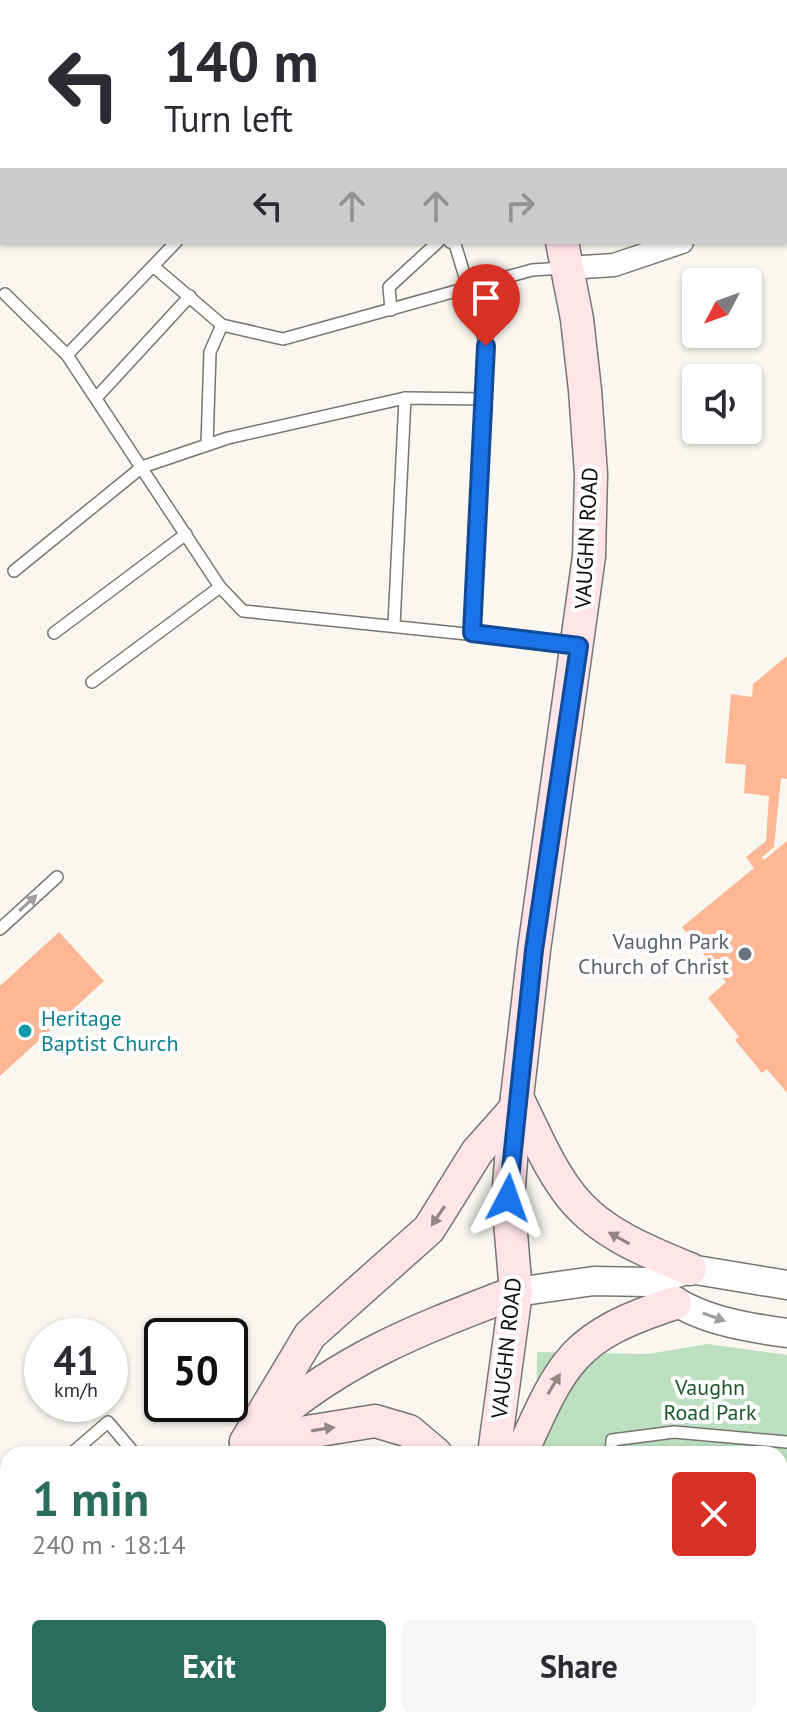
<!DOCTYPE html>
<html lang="en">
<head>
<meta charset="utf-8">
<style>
	:root { --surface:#fff; --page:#f7f7f7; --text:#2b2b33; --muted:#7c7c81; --accent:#2b6d5d }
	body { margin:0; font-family:"PT Sans",sans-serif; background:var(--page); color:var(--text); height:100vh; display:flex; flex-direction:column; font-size:30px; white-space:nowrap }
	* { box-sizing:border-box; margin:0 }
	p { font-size:26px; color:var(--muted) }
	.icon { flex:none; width:44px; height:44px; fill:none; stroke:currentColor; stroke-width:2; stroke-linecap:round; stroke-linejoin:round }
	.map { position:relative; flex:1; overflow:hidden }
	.drawer { position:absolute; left:0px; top:1446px; width:788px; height:282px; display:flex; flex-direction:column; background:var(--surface); border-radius:24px 24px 0 0; box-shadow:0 2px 6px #0004 }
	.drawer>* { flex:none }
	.hud { position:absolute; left:0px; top:0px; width:788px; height:244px; box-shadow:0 2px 6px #0004; background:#fff; color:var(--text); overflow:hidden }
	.needle { width:52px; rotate:229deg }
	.buttons { position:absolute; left:682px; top:268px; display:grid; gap:16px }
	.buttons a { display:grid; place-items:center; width:80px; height:80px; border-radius:8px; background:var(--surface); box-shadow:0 2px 6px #0004; font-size:40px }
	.speed { position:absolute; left:24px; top:1318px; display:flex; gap:16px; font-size:40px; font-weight:700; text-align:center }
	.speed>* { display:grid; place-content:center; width:104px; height:104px; border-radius:50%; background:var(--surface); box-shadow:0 2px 6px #0004; line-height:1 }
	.speed small { font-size:20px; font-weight:400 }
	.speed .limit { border:4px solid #111; border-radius:12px; background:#fff; color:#111 }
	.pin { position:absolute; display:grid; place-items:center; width:68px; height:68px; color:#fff; margin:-82px -34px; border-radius:50% 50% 50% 0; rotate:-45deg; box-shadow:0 0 8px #0007 }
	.pin .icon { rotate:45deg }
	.me { position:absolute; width:88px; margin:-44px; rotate:4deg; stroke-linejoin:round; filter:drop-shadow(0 0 6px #0008) }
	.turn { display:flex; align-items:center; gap:28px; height:168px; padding:0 32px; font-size:36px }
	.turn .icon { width:104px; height:104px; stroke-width:2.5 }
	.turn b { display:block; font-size:56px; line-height:68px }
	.lanes { display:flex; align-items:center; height:76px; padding:0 32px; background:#0003; justify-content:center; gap:40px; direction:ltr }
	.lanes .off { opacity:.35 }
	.round { display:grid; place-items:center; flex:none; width:84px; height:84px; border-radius:8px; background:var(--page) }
	.overview { display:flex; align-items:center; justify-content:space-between; height:136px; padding:0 32px }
	h1 { font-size:48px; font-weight:700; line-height:60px; color:var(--accent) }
	.cta { display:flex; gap:16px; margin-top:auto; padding:16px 32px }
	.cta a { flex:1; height:92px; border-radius:8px; background:var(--accent); color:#fff; font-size:32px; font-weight:700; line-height:92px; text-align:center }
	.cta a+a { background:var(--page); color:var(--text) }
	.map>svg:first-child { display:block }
	.green { fill:#bce0c0 }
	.building { fill:#fdb794 }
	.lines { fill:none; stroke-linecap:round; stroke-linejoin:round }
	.service-casing { stroke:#787670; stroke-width:14 }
	.minor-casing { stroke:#787670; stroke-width:25 }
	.tertiary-casing { stroke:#787670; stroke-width:31 }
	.secondary-casing { stroke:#787670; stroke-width:35 }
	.path { stroke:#b1b0aa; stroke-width:5; stroke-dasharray:4 6; stroke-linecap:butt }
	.service { stroke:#fff; stroke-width:11 }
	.minor { stroke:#fff; stroke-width:22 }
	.tertiary { stroke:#fff; stroke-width:28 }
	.secondary { stroke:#ffe5ea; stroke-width:32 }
	.oneway { fill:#9f9f9e }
	.oneway2 { fill:#938486 }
	.route-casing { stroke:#114b97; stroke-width:20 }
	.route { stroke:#1a73e8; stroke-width:14 }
	.worship-dot { fill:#6b7280; stroke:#fff; stroke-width:3 }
	.culture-dot { fill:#0f9aa8; stroke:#fff; stroke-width:3 }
	.labels { text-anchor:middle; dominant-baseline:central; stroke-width:8; stroke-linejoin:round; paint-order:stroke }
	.street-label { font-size:22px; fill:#0f0e0c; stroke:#fff }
	.worship-label { font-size:22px; fill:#5b616d; stroke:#fff; text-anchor:end }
	.culture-label { font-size:22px; fill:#0d838f; stroke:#fff; text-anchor:start }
	.park-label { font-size:22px; fill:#195829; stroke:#fff }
</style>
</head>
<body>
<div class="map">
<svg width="787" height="1727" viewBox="0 0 787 1727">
	<rect width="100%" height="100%" fill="#f9f7f0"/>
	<!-- green -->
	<polygon class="green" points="707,1344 787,1355 787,1727 499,1727 500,1720 780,1720 780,1454 536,1454 537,1352 648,1354"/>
	<!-- building -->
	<g class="building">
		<polygon points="787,656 787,779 781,778 774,847 762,857 764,860 787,841 787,1093 767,1069 762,1073 735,1040 739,1037 708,998 726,982 682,927 754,868 746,857 766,841 769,796 744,793 746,765 725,763 731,694 752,697 753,684"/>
		<polygon points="59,932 104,981 0,1076 0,986"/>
	</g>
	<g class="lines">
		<defs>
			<g id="service">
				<polyline points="29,0 29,2"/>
				<polyline points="176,242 153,266 222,325 283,339 532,270 563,268"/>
				<polyline points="450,242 455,244 486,346 486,399 472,633"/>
				<polyline points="153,266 67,355 220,587 243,611 574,645"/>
				<polyline points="5,294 67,355"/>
				<polyline points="391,310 389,287 438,242"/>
				<polyline points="96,398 190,296"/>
				<polyline points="207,445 210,352 222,325"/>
				<polyline points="14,571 142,467 228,438 405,398 486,399"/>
				<polyline points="394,625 405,398"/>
				<polyline points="54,633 186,534"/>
				<polyline points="92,682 220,587"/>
				<polyline points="0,929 57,877"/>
				<polyline points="71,1454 108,1422 135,1454"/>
				<polyline points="611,1454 612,1440 674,1432 787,1442"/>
				<polyline points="0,1518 8,1511"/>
			</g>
			<g id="minor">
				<polyline points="786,164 787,163"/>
				<polyline points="568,268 614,265 682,242"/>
			</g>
			<g id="tertiary">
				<path d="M659 1290C694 1319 743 1327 787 1333"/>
				<polyline points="516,1292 594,1281 649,1282 690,1269 787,1285"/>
			</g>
			<g id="secondary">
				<polyline points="484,0 484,2"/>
				<path d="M517 1097C567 1204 577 1224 690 1269"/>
				<path d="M266 1425C346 1356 420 1329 516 1292"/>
				<polyline points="246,1442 310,1335 429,1229 477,1152 516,1108"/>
				<polyline points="246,1442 375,1421 409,1431 436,1454"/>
				<polyline points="494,1454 516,1292 508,1198 514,1123 534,950 589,556 591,474 585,390 577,319 562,242"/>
				<path d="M521 1454C563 1360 573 1336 675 1303"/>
				<polyline points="0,1650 8,1644"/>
				<polyline points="459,1727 460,1720"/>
			</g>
		</defs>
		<!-- service casing -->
		<use href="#service" class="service-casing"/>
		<!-- minor casing -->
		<use href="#minor" class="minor-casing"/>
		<!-- tertiary casing -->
		<use href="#tertiary" class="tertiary-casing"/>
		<!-- secondary casing -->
		<use href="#secondary" class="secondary-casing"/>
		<!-- path -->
		<g class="path">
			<polyline points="780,1555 787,1553"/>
			<polyline points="560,1720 561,1727"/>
		</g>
		<!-- service -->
		<use href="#service" class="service"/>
		<!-- minor -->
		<use href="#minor" class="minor"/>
		<!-- tertiary -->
		<use href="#tertiary" class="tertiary"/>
		<!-- secondary -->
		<use href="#secondary" class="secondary"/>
	</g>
	<!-- one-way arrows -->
	<defs><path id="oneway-solid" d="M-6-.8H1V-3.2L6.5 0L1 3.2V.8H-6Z" transform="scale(2)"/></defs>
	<g class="oneway">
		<use href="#oneway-solid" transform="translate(28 903) rotate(-42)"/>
		<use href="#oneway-solid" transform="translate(714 1317) rotate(20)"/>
	</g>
	<g class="oneway2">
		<use href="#oneway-solid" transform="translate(438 1216) rotate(124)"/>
		<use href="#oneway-solid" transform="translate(619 1238) rotate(-151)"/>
		<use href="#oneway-solid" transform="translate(554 1384) rotate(-59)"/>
		<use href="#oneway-solid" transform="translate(323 1429) rotate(-9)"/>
	</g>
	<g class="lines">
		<defs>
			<polyline id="route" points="486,346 472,633 579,646 534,950 508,1198"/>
		</defs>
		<!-- route casing -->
		<use href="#route" class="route-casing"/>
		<!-- route -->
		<use href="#route" class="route"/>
	</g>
	<!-- markers -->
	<circle class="worship-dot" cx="745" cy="954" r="8"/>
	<circle class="culture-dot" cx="25" cy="1031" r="8"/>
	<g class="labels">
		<!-- street labels -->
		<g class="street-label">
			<text transform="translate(586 538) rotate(-87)">VAUGHN ROAD</text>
			<text transform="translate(506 1348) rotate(-84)">VAUGHN ROAD</text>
		</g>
		<!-- worship labels -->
		<g class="worship-label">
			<text x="729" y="941">Vaughn Park<tspan x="729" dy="25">Church of Christ</tspan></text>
		</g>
		<!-- culture labels -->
		<g class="culture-label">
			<text x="41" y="1018">Heritage<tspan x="41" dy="25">Baptist Church</tspan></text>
		</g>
		<!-- park labels -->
		<g class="park-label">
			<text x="710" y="1387">Vaughn<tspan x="710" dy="25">Road Park</tspan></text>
		</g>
	</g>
</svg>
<div class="buttons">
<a><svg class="needle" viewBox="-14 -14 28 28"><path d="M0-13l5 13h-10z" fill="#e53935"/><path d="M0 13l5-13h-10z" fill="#7c7c81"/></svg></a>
<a><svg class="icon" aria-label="sound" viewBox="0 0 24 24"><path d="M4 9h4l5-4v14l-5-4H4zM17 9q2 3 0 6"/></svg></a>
</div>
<div class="speed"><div>41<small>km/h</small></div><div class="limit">50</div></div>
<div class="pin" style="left:486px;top:346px;background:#d93025"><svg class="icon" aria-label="arrive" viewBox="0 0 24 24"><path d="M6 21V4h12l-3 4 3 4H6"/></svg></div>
<svg class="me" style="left:508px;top:1198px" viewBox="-20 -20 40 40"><path d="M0-17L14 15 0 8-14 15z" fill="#1a73e8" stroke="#fff" stroke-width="4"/></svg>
<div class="hud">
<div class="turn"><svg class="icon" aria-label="left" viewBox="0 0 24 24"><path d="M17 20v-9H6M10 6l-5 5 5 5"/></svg><div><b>140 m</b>Turn left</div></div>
<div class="lanes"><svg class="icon" aria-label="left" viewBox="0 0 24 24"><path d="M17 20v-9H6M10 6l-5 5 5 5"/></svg><svg class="icon off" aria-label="ahead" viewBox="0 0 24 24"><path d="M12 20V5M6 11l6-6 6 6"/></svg><svg class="icon off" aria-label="ahead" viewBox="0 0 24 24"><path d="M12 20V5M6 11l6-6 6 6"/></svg><svg class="icon off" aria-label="right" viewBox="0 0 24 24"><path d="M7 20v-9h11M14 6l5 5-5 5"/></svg></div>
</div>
<section class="drawer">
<div class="overview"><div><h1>1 min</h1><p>240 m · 18:14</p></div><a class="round" style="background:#d93025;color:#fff"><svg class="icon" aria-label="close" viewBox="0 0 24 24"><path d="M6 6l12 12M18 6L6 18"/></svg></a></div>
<div class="cta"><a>Exit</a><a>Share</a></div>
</section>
</div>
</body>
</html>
